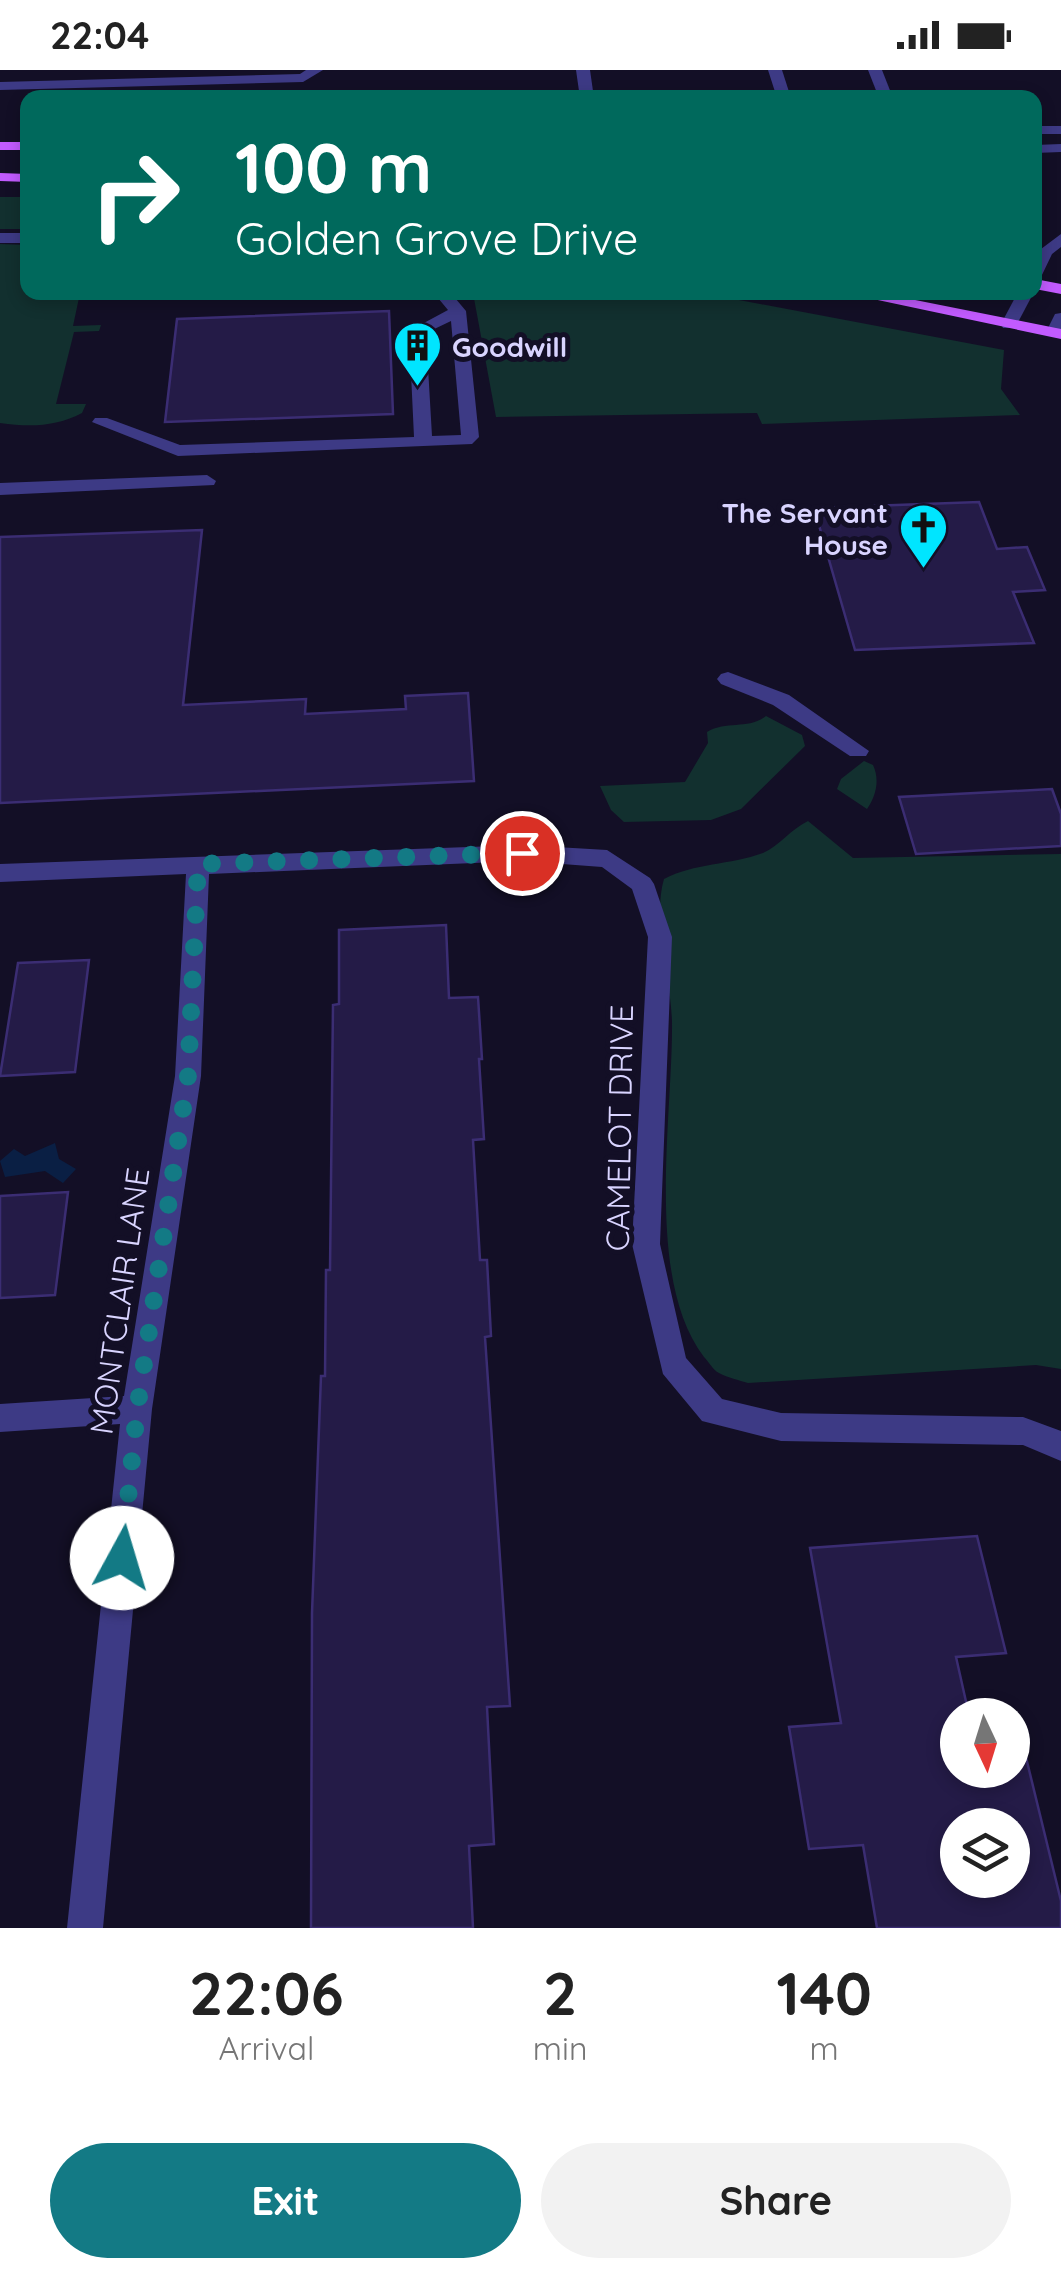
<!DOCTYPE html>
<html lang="en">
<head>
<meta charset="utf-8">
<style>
	:root { --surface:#fff; --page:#f2f2f2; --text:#222; --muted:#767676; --accent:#137a85 }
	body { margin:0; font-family:Quicksand,sans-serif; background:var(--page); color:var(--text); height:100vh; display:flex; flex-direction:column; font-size:38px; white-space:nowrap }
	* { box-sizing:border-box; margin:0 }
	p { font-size:32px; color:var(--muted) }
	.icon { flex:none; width:55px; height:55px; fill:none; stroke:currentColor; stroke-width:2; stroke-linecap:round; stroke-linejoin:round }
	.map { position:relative; height:1858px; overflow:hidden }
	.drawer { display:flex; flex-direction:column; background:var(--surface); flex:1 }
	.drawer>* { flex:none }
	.top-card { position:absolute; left:20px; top:20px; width:1022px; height:210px; border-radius:20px; box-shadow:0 5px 15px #0003; background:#00695c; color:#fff; overflow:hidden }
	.needle { width:65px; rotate:176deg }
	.tools { position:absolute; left:940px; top:1628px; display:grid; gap:20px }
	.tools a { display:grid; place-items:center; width:90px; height:90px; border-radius:50%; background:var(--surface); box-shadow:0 5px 15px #0003; font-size:50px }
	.pin { position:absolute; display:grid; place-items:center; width:85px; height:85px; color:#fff; margin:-42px; border:5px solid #fff; border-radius:50%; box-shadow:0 2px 10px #0007 }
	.me { position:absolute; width:110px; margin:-55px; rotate:6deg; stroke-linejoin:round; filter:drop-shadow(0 0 8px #0008) }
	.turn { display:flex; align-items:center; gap:35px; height:210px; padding:0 50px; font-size:45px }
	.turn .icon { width:130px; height:130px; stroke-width:2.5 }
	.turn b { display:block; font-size:70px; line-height:85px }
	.eta { display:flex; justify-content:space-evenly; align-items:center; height:170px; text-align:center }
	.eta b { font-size:60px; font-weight:700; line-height:70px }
	.action { display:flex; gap:20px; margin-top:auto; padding:20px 50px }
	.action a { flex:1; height:115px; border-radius:60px; background:var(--accent); color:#fff; font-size:40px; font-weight:700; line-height:115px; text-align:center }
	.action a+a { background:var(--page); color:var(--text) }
	.status { display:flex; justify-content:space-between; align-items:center; height:70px; padding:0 50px; background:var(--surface); direction:ltr }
	.status svg { height:28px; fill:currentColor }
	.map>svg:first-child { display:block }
	.green { fill:#12302f }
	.water { fill:#0a1f44 }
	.building { fill:#241b47; stroke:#3b2d73; stroke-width:2.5; fill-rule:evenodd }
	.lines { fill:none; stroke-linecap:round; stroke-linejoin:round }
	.service { fill:#3d3a85; fill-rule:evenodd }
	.minor { fill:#3d3a85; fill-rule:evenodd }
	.primary { fill:#c25bff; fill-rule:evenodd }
	.route { stroke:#137a85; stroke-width:18; stroke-dasharray:0 32.4 }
	.labels { text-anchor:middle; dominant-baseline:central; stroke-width:10; stroke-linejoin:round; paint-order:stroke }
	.far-poi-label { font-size:28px; font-weight:bold; fill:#d9d4ff; stroke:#130f26; text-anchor:start }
	.street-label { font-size:32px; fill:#d9d4ff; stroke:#130f26 }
</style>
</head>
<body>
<div class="status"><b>22:04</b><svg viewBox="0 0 49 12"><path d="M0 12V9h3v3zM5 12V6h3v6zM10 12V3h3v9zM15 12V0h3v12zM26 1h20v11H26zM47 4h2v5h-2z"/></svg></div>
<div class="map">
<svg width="1061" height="1858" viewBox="0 0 1061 1858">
	<rect width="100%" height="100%" fill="#130f26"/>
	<!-- green -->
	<g class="green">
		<rect x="0" y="127" width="27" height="32"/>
		<path d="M0 174 27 175 28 222 80 223 73 256 101 255 99 261 74 262 56 334H86L82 343C55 357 30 357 0 353Z"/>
		<polygon points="473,223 702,223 1004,280 1001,319 1020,345 762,354 757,343 496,347"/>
		<path d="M766 646 802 665 805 676 741 739 711 750 624 752 611 740 600 716 685 712 708 673 707 662C727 650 748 660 766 646Z"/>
		<path d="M864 691 873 695C880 710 876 726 867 739L837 719 841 709Z"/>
		<path d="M808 751 853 788 1061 784V1299L1036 1295 748 1313C739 1310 728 1308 719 1303 713 1300 709 1292 704 1287 644 1208 673 1047 672 952 671 908 652 849 664 809 694 793 730 795 763 783 779 776 791 759 808 751Z"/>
	</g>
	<!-- water -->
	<polygon class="water" points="55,1073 59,1089 76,1099 63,1113 45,1101 5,1107 0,1091 14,1079 25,1086"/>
	<!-- building -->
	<g class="building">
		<polygon points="389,241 393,344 165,352 177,249"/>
		<polygon points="979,432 997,479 1027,477 1045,520 1013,522 1034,573 855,580 814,438"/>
		<polygon points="202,460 183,635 306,629 305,644 406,639 405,626 468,623 474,711 0,733 0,467"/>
		<polygon points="1052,719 1061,744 1061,776 916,784 899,727"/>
		<polygon points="446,855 449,928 478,927 482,989 479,989 484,1069 473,1070 480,1190 487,1190 491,1266 485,1267 510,1636 487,1637 494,1774 469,1776 473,1858 311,1858 312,1543 321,1306 325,1306 326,1200 330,1200 333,935 339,934 339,860"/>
		<polygon points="89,890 75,1002 0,1006 18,893"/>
		<polygon points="68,1122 55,1225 0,1228 0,1126"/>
		<path d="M977 1466 1006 1583 956 1587 969 1645H958V1700H1012V1672L1022 1671 1061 1831V1858H877L863 1775 809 1779 789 1657 841 1653 810 1478ZM958 1755H1012V1810H958Z"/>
	</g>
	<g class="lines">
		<!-- service -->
		<g class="service">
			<polygon points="306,0 323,0 303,12 0,20 0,12 300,4"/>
			<polygon points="576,0 590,0 594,28 580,28"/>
			<polygon points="768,0 782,0 791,28 777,28"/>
			<polygon points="868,0 882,0 893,28 879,28"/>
			<rect x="1035" y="56" width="26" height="8"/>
			<polygon points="1061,74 1061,82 1035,83 1035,75"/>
			<rect x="0" y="163" width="28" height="10"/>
			<polygon points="1061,164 1061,177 1052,184 1041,207 1035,209 1037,182"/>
			<path d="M433 222H450L466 241 479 367 472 374 178 386 92 352 95 348H107L180 375 414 367 409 261 448 240ZM451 251 461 365 432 366 426 263Z"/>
			<polygon points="1018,222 1034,222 1015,258 1003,258 1001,254"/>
			<polygon points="1061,243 1061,264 1048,266 1046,262 1055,244"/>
			<polygon points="207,405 216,411 214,415 0,425 0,413"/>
			<polygon points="728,602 789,625 869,681 866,686 850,686 773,635 721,614 717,609 721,604"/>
		</g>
		<!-- minor -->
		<polygon class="minor" points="522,775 607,780 650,808 654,814 672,867 660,1174 686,1288 722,1329 781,1343 1023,1347 1061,1361 1061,1391 1023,1375 781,1371 702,1351 663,1304 632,1174 648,867 632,819 602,797 522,791 209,804 201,1006 152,1339 103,1858 67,1858 120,1354 0,1362 0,1334 124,1326 175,1006 186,804 0,812 0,794"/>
		<!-- primary -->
		<g class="primary">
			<rect x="0" y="72" width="28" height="8"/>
			<polygon points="0,103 28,104 28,112 0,111"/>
			<polygon points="1035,209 1061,214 1061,224 1035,219"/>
			<polygon points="840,222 875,222 1061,259 1061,269"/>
		</g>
	</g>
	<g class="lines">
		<!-- route -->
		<polyline class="route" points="122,1488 137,1340 188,1006 198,794 522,783"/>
	</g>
	<!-- icons -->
	<defs>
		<symbol id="building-pin" viewBox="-11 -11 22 30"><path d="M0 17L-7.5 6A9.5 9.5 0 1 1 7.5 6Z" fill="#00e5ff" stroke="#130f26"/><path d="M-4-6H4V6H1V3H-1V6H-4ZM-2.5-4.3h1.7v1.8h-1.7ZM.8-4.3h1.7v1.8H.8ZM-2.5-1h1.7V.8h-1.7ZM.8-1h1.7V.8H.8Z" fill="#111"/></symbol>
		<symbol id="church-pin" viewBox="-11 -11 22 30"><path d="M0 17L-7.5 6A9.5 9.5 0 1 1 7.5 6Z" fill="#00e5ff" stroke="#130f26"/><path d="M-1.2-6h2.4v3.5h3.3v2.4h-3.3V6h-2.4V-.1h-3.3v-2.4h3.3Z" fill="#111"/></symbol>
	</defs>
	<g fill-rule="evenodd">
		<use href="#building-pin" x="390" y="248" width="55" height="75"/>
		<use href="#church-pin" x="896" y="430" width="55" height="75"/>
	</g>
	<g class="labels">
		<!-- far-poi labels -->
		<g class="far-poi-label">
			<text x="452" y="276">Goodwill</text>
			<text x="888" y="442" text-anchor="end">The Servant<tspan x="888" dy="32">House</tspan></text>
		</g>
		<!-- street labels -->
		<g class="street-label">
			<text transform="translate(619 1058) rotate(-89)">CAMELOT DRIVE</text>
			<text transform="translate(119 1231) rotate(-82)">MONTCLAIR LANE</text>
		</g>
	</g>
</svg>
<div class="tools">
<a><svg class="needle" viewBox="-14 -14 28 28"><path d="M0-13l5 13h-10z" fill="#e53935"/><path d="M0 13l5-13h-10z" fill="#767676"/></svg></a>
<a><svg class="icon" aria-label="layers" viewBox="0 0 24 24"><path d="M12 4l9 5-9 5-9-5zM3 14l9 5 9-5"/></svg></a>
</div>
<div class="pin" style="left:522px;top:783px;background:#d93025"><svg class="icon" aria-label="arrive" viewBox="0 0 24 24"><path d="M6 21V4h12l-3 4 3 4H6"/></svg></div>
<svg class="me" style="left:122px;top:1488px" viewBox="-20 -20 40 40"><circle r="19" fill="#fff"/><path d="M0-13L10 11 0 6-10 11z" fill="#137a85"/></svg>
<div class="top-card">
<div class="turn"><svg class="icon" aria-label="right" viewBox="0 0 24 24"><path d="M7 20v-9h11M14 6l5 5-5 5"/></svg><div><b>100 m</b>Golden Grove Drive</div></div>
</div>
</div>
<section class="drawer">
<div class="eta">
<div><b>22:06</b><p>Arrival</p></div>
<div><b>2</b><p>min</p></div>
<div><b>140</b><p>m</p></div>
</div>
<div class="action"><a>Exit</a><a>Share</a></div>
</section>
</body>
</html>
